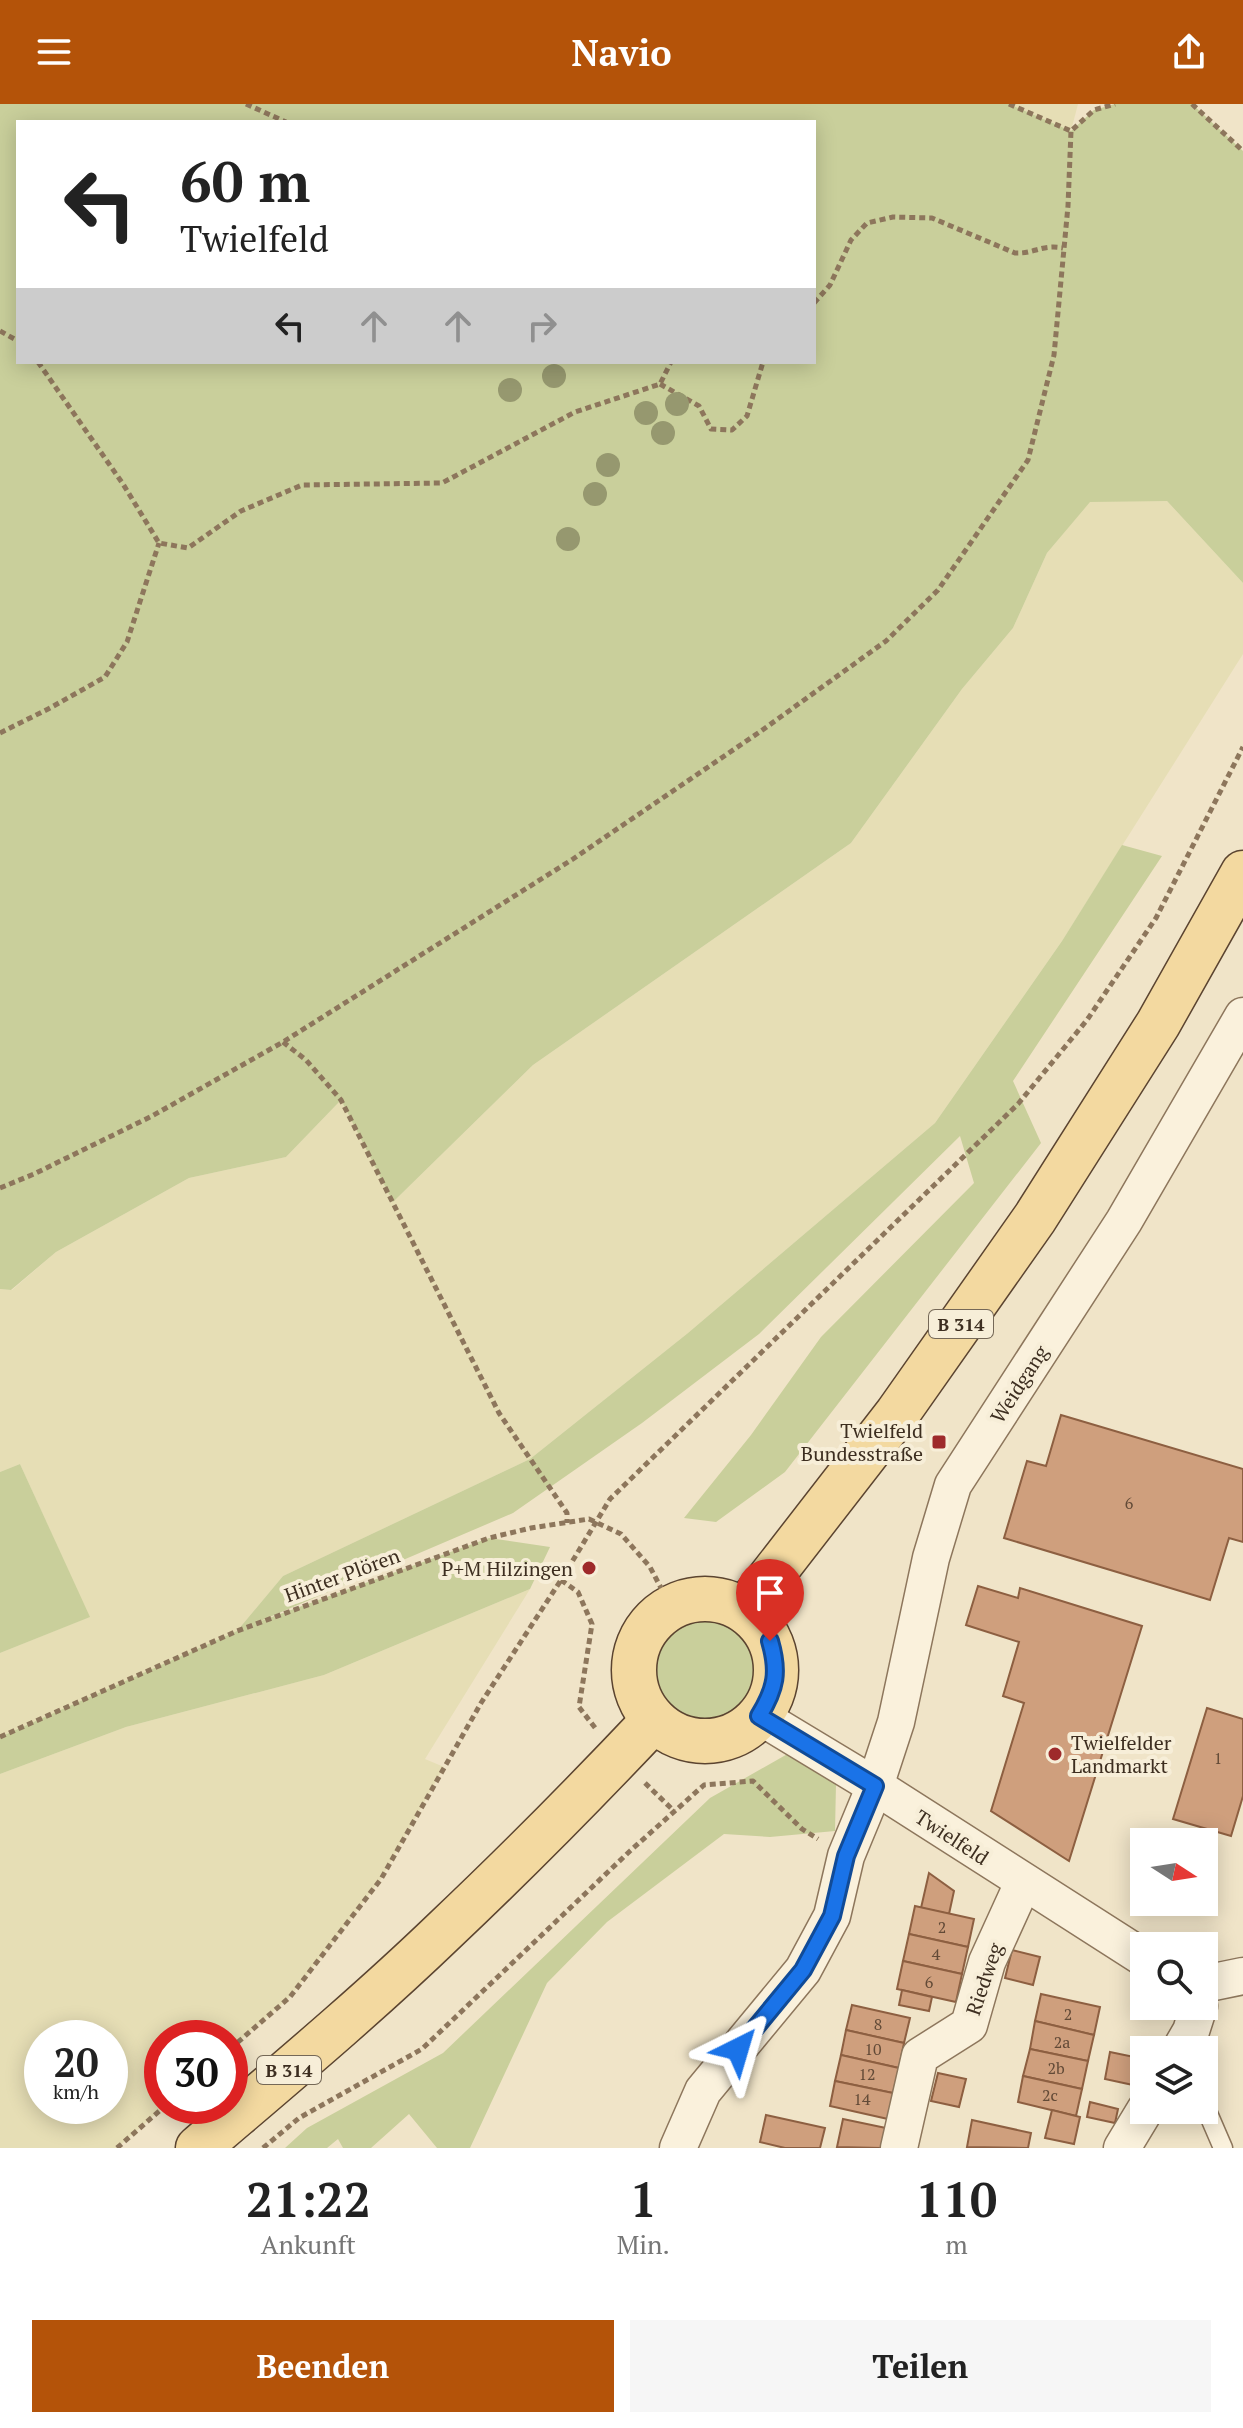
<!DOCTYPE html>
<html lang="de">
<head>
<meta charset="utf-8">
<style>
	:root { --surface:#fff; --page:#f6f6f6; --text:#222; --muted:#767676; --accent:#b45309 }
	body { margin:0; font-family:"PT Serif",serif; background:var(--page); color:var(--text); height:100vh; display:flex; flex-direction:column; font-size:30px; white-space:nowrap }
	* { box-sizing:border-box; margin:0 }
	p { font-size:26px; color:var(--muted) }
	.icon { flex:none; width:44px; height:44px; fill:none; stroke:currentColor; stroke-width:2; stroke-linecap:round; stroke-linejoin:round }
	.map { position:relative; height:2044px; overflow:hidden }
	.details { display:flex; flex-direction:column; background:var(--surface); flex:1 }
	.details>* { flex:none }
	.hud { position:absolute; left:16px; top:16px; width:800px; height:244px; border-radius:0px; box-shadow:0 4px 20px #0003; background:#fff; color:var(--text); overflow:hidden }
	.needle { width:52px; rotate:102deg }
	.fabs { position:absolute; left:1130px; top:1724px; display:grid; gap:16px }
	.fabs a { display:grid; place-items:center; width:88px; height:88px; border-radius:0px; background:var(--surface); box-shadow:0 4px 20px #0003; font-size:40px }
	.speed { position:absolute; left:24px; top:1916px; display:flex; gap:16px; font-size:40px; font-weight:700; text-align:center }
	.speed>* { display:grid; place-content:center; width:104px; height:104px; border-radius:50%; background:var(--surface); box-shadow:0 4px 20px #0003; line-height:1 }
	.speed small { font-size:20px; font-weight:400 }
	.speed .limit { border:12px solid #d22; background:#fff; color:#111 }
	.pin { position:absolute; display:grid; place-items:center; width:68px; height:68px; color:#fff; margin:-82px -34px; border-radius:50% 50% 50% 0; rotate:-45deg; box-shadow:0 0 8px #0007 }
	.pin .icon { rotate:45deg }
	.me { position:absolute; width:88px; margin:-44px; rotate:40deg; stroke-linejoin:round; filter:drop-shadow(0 0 6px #0008) }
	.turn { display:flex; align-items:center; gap:28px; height:168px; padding:0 32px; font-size:36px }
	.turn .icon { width:104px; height:104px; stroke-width:2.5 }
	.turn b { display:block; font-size:56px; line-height:68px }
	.lanes { display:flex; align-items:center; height:76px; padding:0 32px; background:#0003; justify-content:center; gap:40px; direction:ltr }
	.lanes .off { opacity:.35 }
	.eta { display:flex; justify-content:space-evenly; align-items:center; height:136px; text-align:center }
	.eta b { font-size:48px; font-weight:800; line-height:56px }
	.primary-button { display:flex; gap:16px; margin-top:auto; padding:16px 32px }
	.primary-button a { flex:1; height:92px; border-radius:0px; background:var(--accent); color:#fff; font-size:32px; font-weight:800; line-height:92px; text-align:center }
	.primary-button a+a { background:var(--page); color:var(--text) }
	header { display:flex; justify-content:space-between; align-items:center; height:104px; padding:0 32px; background:var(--accent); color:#fff; font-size:36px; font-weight:800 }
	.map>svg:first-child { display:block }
	.farmland { fill:#e6deb5; fill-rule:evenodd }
	.green { fill:#c9cf9b; fill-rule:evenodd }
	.building { fill:#cf9f7d; stroke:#8d5f41; stroke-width:2 }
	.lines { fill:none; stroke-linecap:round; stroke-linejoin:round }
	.service-casing { stroke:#8d765c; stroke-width:21 }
	.minor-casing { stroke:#8d765c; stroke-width:39 }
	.primary-casing { stroke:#5b4430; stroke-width:47 }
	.path { stroke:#8d765c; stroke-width:5; stroke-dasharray:6 4; stroke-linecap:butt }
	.service { stroke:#faf1dc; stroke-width:18 }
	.minor { stroke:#faf1dc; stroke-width:36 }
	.primary { stroke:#f3d9a0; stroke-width:44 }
	.tree { fill:#96986f }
	.route-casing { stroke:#114b97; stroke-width:20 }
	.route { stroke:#1a73e8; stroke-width:14 }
	.poi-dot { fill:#9e2a2b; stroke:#f7eed8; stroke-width:3 }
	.labels { text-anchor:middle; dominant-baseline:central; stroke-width:8; stroke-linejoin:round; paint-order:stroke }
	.number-label { font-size:16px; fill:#624a37 }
	.shield { fill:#f7eed8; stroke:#756857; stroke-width:2 }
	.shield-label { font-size:18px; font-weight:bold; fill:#3d2e20 }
	.street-label { font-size:20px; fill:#3d2e20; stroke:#f7eed8 }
	.poi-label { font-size:20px; fill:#3d2e20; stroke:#f7eed8; text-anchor:end }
</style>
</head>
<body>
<header><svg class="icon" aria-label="menu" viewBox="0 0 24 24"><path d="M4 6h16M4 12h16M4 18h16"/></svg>Navio<svg class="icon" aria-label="share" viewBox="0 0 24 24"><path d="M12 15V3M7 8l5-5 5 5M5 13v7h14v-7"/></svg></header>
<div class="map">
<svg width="1243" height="2044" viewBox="0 0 1243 2044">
	<rect width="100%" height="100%" fill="#f0e4c8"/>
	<!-- farmland -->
	<g class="farmland">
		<polygon points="1009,0 1078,0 1071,27"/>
		<polygon points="1090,397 1167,397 1243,479 1243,550 1062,837 935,1019 688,1229 530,1355 283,1472 237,1527 0,1633 0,1549 89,1513 20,1360 0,1368 0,1185 12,1186 56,1148 189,1074 286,1053 341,996 393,1098 533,961 851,739 962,585 1013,524 1047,449"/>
		<path d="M530 1485 425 1655 444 1663 381 1775 290 1893 230 1945V1934H162V2002H165L117 2044H0V1670L126 1623 324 1571ZM42 1934H110V2002H42Z"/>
	</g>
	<!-- green -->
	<g class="green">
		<path d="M0 0H1009L1071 27 1094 6 1115 0H1192L1243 47V479L1167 397 1090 398 1047 449 1013 524 962 585 851 739 533 961 393 1098 341 996 286 1053 189 1074 56 1148 11 1186 0 1185ZM18 18H814V258H18Z"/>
		<polygon points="1122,741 1162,752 1013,977 1041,1039 785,1368 716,1418 684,1414 751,1331 821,1233 974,1079 960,1032 759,1230 642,1319 513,1409 258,1518 489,1434 550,1443 530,1485 324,1571 126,1623 0,1670 0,1633 237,1527 283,1472 530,1355 688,1229 935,1019 1062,837"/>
		<polygon points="20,1360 90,1513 0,1549 0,1368"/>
		<circle cx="704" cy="1562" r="53"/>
		<polygon points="791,1648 836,1680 835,1727 770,1733 724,1730 607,1818 547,1879 470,2044 437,2044 409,2010 371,2044 343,2044 338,2035 327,2044 285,2044 307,2024 443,1949 710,1694"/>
	</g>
	<!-- building -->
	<g class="building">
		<polygon points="1061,1311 1243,1365 1243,1438 1229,1434 1210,1496 1004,1434 1027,1357 1046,1362"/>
		<polygon points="978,1482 1018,1494 1020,1484 1142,1522 1069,1757 991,1707 1024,1599 1003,1592 1019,1538 966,1521"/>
		<polygon points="1207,1604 1243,1615 1243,1692 1231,1732 1173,1715"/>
		<polygon points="929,1769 954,1787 949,1810 921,1804"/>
		<polygon points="915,1802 974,1815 968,1843 909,1830"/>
		<polygon points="909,1830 968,1843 962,1870 903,1857"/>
		<polygon points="1012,1846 1040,1853 1033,1881 1005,1874"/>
		<polygon points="903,1857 962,1870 956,1898 897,1885"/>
		<polygon points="902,1886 932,1893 929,1907 899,1901"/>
		<polygon points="1041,1890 1100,1903 1094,1931 1035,1917"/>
		<polygon points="852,1901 910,1914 904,1939 846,1926"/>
		<polygon points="1035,1917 1094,1931 1088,1957 1030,1945"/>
		<polygon points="846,1926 904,1939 899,1964 841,1951"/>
		<polygon points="1030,1945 1088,1957 1082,1985 1023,1972"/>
		<polygon points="1110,1948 1139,1954 1133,1981 1105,1975"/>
		<polygon points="841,1951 899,1964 893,1989 835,1977"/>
		<polygon points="938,1969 966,1975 959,2003 931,1997"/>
		<polygon points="1023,1972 1082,1985 1076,2012 1018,1998"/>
		<polygon points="835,1977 893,1989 888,2015 830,2002"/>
		<polygon points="1090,1998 1118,2005 1115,2019 1087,2013"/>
		<polygon points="1052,2006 1080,2013 1074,2040 1045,2034"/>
		<polygon points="766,2011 825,2024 820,2044 785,2044 760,2038"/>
		<polygon points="843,2015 886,2024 881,2044 837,2043"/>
		<polygon points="972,2016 1031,2029 1028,2044 967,2043"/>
	</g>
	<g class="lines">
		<defs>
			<polyline id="service" points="1204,2000 1223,2044"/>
			<g id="minor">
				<polyline points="759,1612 875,1682 1144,1854"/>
				<polyline points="1204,1880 1243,1872"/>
				<polyline points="1180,1946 1191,1927 1199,1902"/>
				<polyline points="678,2044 703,1987 803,1866 832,1812 846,1752 875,1682 896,1618 931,1454 953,1381 1124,1117 1243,912"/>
				<polyline points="899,2044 920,1952 969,1921 987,1858 1023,1779"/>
				<polyline points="1122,2044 1145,2006"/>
			</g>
			<g id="primary">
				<circle cx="705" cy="1566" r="71"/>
				<polyline points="745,1506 897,1310 1035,1114 1158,920 1243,769"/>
				<path d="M198 2044C281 1973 365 1903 444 1827 516 1759 586 1688 654 1616"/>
			</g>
		</defs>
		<!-- service casing -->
		<use href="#service" class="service-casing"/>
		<!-- minor casing -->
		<use href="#minor" class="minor-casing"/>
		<!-- primary casing -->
		<use href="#primary" class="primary-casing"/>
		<!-- path -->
		<g class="path">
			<polyline points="246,0 286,18"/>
			<polyline points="1009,0 1071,27 1094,6 1115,0"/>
			<polyline points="1192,0 1243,47"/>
			<path d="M814 199 830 181 851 136 867 119 893 113 932 114 1015 149C1034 150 1042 140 1063 144"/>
			<polyline points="0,227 18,237"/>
			<polyline points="38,258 123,380 159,439 188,444 241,407 302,381 442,379 575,308 660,280 671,258"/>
			<polyline points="660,280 699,302 711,325 732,326 747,312 763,258"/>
			<polyline points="0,629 50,604 105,573 127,538 159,439"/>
			<polyline points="283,938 306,956 341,996 499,1309 567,1409 567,1419"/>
			<polyline points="0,1084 34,1070 152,1012 283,938 573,755 761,627 886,537 938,486 1028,356 1054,251 1068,102 1071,27"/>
			<polyline points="561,1476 578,1488 592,1520 579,1603 596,1625"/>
			<polyline points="0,1633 237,1527 489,1434 531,1424 589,1415 621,1430 650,1463 671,1503"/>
			<polyline points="645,1679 674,1707"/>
			<polyline points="230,1945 290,1893 381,1775 481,1599 561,1476 610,1395 1018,1000 1087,916 1156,814 1243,643"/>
			<polyline points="117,2044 165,2002"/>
			<polyline points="263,2044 299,2014 422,1945 630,1747 704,1681 753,1677 802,1725 818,1735"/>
		</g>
		<!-- service -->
		<use href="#service" class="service"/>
		<!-- minor -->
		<use href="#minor" class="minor"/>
		<!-- primary -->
		<use href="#primary" class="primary"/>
	</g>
	<!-- trees -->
	<g class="tree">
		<circle cx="554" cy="272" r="12"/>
		<circle cx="510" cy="286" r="12"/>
		<circle cx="677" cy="300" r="12"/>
		<circle cx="646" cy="309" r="12"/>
		<circle cx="663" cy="329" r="12"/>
		<circle cx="608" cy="361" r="12"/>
		<circle cx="595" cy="390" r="12"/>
		<circle cx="568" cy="435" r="12"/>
	</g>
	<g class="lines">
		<defs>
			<path id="route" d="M738 1945 803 1866 832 1812 846 1752 875 1682 759 1612C776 1584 779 1568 770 1537"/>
		</defs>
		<!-- route casing -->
		<use href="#route" class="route-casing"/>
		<!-- route -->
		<use href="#route" class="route"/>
	</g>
	<!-- markers -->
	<g class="poi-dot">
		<rect x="931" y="1330" width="16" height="16" rx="4"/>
		<circle cx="589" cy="1464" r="8"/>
		<circle cx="1055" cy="1650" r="8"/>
	</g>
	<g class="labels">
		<!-- number labels -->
		<g class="number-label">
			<text x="1129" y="1399">6</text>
			<text x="1218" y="1654">1</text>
			<text x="942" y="1823">2</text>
			<text x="936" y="1850">4</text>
			<text x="929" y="1878">6</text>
			<text x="1068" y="1910">2</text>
			<text x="878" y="1920">8</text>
			<text x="1062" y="1938">2a</text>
			<text x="873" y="1945">10</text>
			<text x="1056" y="1964">2b</text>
			<text x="867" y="1970">12</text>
			<text x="1050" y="1991">2c</text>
			<text x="862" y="1995">14</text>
		</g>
		<!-- shield labels -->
		<g class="shield">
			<rect x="929" y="1206" width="64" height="28" rx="6"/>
			<rect x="257" y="1952" width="64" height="28" rx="6"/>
		</g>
		<g class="shield-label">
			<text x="961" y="1220">B 314</text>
			<text x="289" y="1966">B 314</text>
		</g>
		<!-- street labels -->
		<g class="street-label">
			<text transform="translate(1019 1280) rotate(-57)">Weidgang</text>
			<text transform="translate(342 1471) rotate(-20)">Hinter Plören</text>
			<text transform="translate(952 1733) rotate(33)">Twielfeld</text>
			<text transform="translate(984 1875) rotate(-71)">Riedweg</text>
		</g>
		<!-- poi labels -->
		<g class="poi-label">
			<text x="923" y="1326">Twielfeld<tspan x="923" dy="23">Bundesstraße</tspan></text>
			<text x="573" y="1464">P+M Hilzingen</text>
			<text x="1071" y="1638" text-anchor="start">Twielfelder<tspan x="1071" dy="23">Landmarkt</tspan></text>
		</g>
	</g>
</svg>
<div class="fabs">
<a><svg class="needle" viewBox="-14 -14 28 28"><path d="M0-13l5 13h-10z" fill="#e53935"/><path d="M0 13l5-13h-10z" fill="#767676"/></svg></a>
<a><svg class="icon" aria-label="search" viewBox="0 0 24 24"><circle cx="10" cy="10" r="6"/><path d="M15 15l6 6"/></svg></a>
<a><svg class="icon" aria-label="layers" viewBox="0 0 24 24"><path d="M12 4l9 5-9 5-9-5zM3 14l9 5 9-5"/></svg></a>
</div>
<div class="speed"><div>20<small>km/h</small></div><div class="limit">30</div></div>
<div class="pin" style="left:770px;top:1537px;background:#d93025"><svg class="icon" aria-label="arrive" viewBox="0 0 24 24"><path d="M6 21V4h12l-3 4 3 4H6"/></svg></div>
<svg class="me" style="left:738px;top:1945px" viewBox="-20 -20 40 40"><path d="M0-17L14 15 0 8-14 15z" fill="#1a73e8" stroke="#fff" stroke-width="4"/></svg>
<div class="hud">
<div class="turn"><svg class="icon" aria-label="left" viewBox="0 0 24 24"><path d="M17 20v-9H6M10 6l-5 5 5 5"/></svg><div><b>60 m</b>Twielfeld</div></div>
<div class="lanes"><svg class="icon" aria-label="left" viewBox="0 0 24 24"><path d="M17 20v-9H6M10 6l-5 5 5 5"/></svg><svg class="icon off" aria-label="ahead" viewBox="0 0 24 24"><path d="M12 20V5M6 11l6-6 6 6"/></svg><svg class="icon off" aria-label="ahead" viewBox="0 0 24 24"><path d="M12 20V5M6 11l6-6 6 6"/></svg><svg class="icon off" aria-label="right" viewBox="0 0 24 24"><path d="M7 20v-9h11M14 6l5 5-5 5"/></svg></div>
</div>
</div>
<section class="details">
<div class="eta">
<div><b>21:22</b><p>Ankunft</p></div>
<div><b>1</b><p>Min.</p></div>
<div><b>110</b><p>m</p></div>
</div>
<div class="primary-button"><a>Beenden</a><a>Teilen</a></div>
</section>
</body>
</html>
